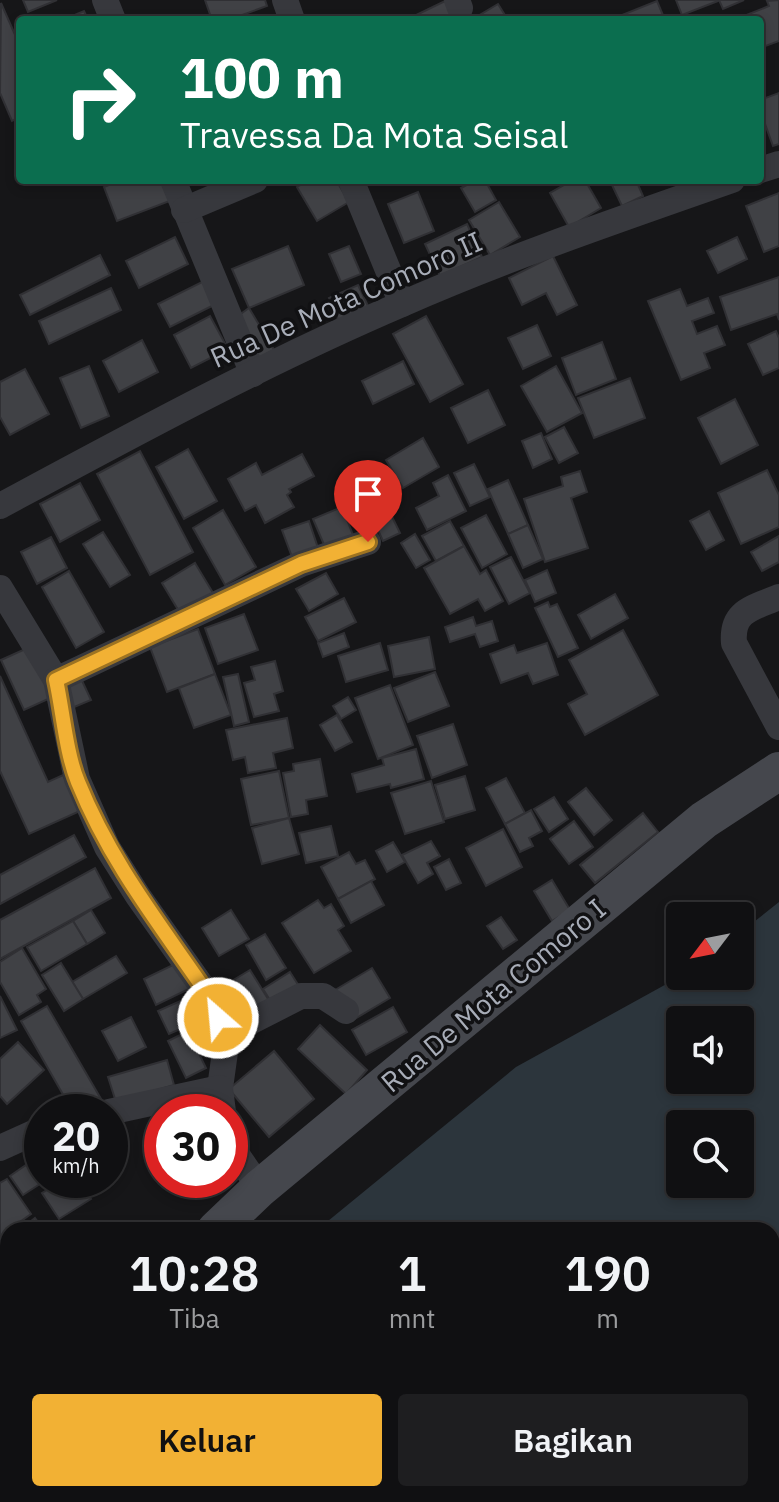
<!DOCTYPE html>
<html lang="id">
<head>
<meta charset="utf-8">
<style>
	:root { --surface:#101012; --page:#1e1e20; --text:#f1f3f6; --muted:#9c9d9f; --line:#303032; --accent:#f2b134 }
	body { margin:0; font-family:"IBM Plex Sans",sans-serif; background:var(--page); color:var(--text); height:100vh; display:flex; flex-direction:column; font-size:30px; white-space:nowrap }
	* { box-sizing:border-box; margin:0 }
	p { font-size:26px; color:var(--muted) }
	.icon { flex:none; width:44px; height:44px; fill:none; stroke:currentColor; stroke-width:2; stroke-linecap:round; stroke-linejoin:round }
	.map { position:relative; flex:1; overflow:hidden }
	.side { position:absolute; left:0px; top:1222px; width:780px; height:280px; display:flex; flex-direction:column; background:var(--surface); border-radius:24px 24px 0 0; box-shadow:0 4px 12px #0003,0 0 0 2px var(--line) }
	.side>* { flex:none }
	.hud { position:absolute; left:16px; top:16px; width:748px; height:168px; border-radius:8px; box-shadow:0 4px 12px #0003,0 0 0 2px var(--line); background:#0b6e4f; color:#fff; overflow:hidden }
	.needle { width:52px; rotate:238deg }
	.tools { position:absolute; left:666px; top:902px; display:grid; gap:16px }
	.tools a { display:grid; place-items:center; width:88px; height:88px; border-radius:8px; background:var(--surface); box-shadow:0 4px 12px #0003,0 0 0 2px var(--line); font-size:40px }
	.speed { position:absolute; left:24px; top:1094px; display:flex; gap:16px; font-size:40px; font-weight:700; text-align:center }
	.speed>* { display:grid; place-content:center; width:104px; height:104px; border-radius:50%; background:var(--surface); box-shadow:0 4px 12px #0003,0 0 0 2px var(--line); line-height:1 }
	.speed small { font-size:20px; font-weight:400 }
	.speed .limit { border:12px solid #d22; background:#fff; color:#111 }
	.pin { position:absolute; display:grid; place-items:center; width:68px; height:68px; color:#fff; margin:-82px -34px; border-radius:50% 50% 50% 0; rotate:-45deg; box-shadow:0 0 8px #0007 }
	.pin .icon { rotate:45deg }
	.me { position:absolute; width:88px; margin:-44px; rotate:333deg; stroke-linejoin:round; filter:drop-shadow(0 0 6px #0008) }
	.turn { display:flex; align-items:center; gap:28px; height:168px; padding:0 32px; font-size:36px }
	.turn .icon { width:104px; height:104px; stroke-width:2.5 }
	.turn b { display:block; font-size:56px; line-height:68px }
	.eta { display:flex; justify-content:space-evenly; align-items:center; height:136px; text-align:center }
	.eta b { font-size:48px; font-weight:600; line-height:56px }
	.action { display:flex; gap:16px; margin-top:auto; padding:16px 32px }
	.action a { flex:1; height:92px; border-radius:8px; background:var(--accent); color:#111; font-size:32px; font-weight:600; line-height:92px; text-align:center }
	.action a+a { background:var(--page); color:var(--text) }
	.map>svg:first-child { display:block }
	.water { fill:#2c353c; fill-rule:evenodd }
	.building { fill:#404145; stroke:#303034; stroke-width:2 }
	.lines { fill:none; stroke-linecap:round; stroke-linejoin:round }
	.street { stroke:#37383d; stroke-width:26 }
	.secondary { stroke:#45474d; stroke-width:38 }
	.route-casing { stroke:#9d7322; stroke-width:20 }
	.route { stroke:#f2b134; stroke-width:14 }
	.labels { text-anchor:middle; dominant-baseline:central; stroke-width:7; stroke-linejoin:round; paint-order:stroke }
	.street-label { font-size:28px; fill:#a8adb8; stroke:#111113 }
</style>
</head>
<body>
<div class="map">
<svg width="779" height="1502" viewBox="0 0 779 1502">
	<rect width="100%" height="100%" fill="#161618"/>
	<!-- water -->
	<g class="water">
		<path d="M779 902V1357L772 1363V1230H317L516 1067 681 976H740V933ZM680 1020H740V1080H680ZM680 1124H740V1184H680Z"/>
		<polygon points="73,1494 632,1494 623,1502 63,1502"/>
	</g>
	<!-- building -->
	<g class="building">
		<polygon points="23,0 57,0 28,12"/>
		<polygon points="205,0 265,0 267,6 228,20 212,20"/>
		<polygon points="676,0 718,0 718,1 682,15"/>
		<polygon points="719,0 744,0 723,9"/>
		<polygon points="779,0 779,41 760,48 760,20 734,20 769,6 767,1"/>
		<polygon points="445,1 454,20 406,20"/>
		<polygon points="657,1 665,20 624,20 622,15"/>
		<polygon points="1,3 20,46 20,117 12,121 0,93"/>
		<polygon points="498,4 508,20 474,20 473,19"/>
		<polygon points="84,11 88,20 63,20"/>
		<polygon points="779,93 779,144 773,146 760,110 760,100"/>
		<polygon points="121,180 168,180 175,199 117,221 104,187"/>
		<polygon points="309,180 336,180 349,202 317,221 297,187"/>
		<polygon points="476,180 485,180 496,200 475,212 461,188"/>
		<polygon points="573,180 585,180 601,208 569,227 550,193"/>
		<polygon points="617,180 636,180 643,196 622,206 611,183"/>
		<polygon points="418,192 434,231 404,243 388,204"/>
		<polygon points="779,193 779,246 764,252 746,206"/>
		<polygon points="499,202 520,237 490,255 469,220"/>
		<polygon points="467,224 482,257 440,276 425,244"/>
		<polygon points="175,237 188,264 139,288 126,261"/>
		<polygon points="737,237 747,259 718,273 707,251"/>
		<polygon points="288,246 304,285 249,308 232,269"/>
		<polygon points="349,246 361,274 341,282 329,254"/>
		<polygon points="100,255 110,275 30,315 20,295"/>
		<polygon points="553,256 577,305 557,315 546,293 522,305 509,278"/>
		<polygon points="779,277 779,320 777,314 731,330 720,297"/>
		<polygon points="204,281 216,304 170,327 158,304"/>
		<polygon points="358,285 369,308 339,322 329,298"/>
		<polygon points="111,288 121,310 49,344 39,321"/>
		<polygon points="680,289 687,306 708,298 714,313 692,321 697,334 717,326 725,345 704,353 710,368 681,380 648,301"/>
		<polygon points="249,308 276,353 256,363 235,318"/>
		<polygon points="210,316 228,349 191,368 174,335"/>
		<polygon points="426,316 463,384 430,402 393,334"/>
		<polygon points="537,325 551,356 523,369 508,338"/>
		<polygon points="776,331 779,338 779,368 763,375 748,344"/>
		<polygon points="142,340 158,372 119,392 103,361"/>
		<polygon points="602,342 616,379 576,395 562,358"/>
		<polygon points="403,361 414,384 373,404 362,381"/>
		<polygon points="89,366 109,416 81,428 60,378"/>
		<polygon points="556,366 582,413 547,432 521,386"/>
		<polygon points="25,369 49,414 10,435 0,417 0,382"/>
		<polygon points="630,378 645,418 594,438 578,398"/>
		<polygon points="488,390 505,425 468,443 451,408"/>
		<polygon points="735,399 758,445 721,464 698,418"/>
		<polygon points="564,427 578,453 559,463 545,437"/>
		<polygon points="541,433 552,459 533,468 522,441"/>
		<polygon points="423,438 439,467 403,488 386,460"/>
		<polygon points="188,449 217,501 184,519 156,467"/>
		<polygon points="140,451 193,552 150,575 97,474"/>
		<polygon points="302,454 314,476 289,489 291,492 287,495 294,507 265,523 256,505 245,511 228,479 256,463 262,475"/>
		<polygon points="474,464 490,497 470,506 454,473"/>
		<polygon points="767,470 779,495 779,527 741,544 718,493"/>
		<polygon points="580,471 587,492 571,498 588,548 545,562 524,499 563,486 561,477"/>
		<polygon points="448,475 466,511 427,530 416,508 439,496 433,483"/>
		<polygon points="508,480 528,525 508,534 488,489"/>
		<polygon points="80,483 100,520 60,542 40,504"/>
		<polygon points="378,488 400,533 383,541 362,495"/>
		<polygon points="342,507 353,535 325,547 313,519"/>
		<polygon points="223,510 256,567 225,585 193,528"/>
		<polygon points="709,511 724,540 706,550 690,521"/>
		<polygon points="486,515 507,554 482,568 461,528"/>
		<polygon points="309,521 318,548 292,557 282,530"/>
		<polygon points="450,521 464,546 436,561 422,536"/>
		<polygon points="528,525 543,559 523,568 508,534"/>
		<polygon points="103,532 130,575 110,587 83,544"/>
		<polygon points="415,534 430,560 416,568 401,543"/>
		<polygon points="779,536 779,562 762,571 751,552"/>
		<polygon points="51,537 67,568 37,584 21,552"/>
		<polygon points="464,546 480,574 486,570 503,601 485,611 478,599 450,614 424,568"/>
		<polygon points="511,557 530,593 509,604 490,567"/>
		<polygon points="195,563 213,593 180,613 162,583"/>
		<polygon points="547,570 556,593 535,602 525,580"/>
		<polygon points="69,571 104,632 76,648 42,587"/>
		<polygon points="326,573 338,594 309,611 296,589"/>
		<polygon points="615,594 628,618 591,639 578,615"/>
		<polygon points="344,598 356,622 318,641 305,617"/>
		<polygon points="548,602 550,607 557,604 578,648 558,657 535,608"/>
		<polygon points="244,614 258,650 218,664 205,628"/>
		<polygon points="473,617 476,626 492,621 498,641 480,647 475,634 450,642 445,627"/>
		<polygon points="198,629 215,674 167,692 150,647"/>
		<polygon points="623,630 658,695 585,735 568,704 587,694 569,660"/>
		<polygon points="344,633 349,647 323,657 318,643"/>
		<polygon points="429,637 435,669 394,677 388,646"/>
		<polygon points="380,643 388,670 346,682 338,656"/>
		<polygon points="547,643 558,675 533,684 528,673 501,683 490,654 514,645 517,653"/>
		<polygon points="34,645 57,695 24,710 1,660"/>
		<polygon points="275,661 283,691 274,694 279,711 254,717 244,683 255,680 251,667"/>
		<polygon points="78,672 91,700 72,708 60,680"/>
		<polygon points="435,672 449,706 408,722 394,688"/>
		<polygon points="215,674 231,715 194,728 179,688"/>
		<polygon points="238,674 249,722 234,726 223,677"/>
		<polygon points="0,676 48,782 63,775 80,811 29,834 0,771"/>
		<polygon points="390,685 413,745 378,759 355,698"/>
		<polygon points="348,697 356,710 341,719 333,706"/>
		<polygon points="337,715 352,742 335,751 320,725"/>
		<polygon points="287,718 293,748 273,753 276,768 248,773 245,757 233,760 226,730"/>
		<polygon points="453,724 467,765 432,778 417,736"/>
		<polygon points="416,749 424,779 391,788 390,784 357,792 352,774 384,765 382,758"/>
		<polygon points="320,759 327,796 306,800 308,814 291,817 283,773 294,771 293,764"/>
		<polygon points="279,771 289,818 251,825 241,779"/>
		<polygon points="465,776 475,810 445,819 435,785"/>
		<polygon points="506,778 525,813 505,824 486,788"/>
		<polygon points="431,781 444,822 405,834 391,793"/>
		<polygon points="586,788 612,820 594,835 568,802"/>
		<polygon points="554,797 568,819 549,832 534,809"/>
		<polygon points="531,810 542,831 529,838 533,846 520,852 505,824"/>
		<polygon points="643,813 658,832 595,883 580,865"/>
		<polygon points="289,818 299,854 262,864 252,828"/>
		<polygon points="574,821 593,847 569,864 550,839"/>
		<polygon points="331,826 338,856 306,863 299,833"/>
		<polygon points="503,829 522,867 486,886 466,848"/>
		<polygon points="74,835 86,857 0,904 0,875"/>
		<polygon points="431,841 440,856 427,863 433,874 418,883 402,855"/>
		<polygon points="393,842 405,862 387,872 376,851"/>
		<polygon points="349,852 356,864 365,860 375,879 338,899 321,867"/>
		<polygon points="449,859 461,883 446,890 434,867"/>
		<polygon points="95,868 111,898 0,959 0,920"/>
		<polygon points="552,880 570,910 552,921 534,891"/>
		<polygon points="371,881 384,905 351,923 338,899"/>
		<polygon points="318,900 324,908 331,904 344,926 338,930 351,951 314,973 282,923"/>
		<polygon points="91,910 105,933 87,944 73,921"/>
		<polygon points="231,910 249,939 219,956 202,928"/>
		<polygon points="501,917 517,940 503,949 487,926"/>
		<polygon points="73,921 87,944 41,971 27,947"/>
		<polygon points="265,934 286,968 266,980 246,945"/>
		<polygon points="22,948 46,989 37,995 41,1002 19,1015 0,982 0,962"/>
		<polygon points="116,956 127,973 83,999 72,982"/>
		<polygon points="181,961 193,987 156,1005 144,979"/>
		<polygon points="61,963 83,999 64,1011 42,975"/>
		<polygon points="372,968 390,998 353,1020 335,990"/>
		<polygon points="250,970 273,1007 248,1022 225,985"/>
		<polygon points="290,972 302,991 275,1008 263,989"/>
		<polygon points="196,994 206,1018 169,1034 158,1011"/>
		<polygon points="0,996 17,1030 0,1038"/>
		<polygon points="47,1006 101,1099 78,1112 73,1112 21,1021"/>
		<polygon points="393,1007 407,1032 366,1055 352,1030"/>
		<polygon points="131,1017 146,1047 118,1061 102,1031"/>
		<polygon points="320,1025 367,1070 346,1094 298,1049"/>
		<polygon points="188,1031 206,1068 186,1078 168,1041"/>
		<polygon points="18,1042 44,1070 7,1104 0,1096 0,1059"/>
		<polygon points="274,1051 314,1099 269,1137 229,1089"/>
		<polygon points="167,1060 174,1085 116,1102 108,1077"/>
		<polygon points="42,1154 42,1180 46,1180 23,1195 10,1176"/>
		<polygon points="7,1179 31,1214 0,1236 0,1183"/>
		<polygon points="63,1180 79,1180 91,1199 59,1219 42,1193"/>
		<polygon points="35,1218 44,1230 20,1230"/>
		<polygon points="8,1239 8,1271 0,1261 0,1245"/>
		<polygon points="0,1284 8,1296 8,1305 0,1310"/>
		<polygon points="8,1312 8,1332 0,1321 0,1317"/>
		<polygon points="7,1346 8,1380 0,1384 0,1349"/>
		<polygon points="772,1428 779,1436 779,1453 774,1457 772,1454"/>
		<polygon points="779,1457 779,1478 772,1469 772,1462"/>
		<polygon points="606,1494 638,1494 645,1502 597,1502"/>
		<polygon points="704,1494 741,1494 735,1502 714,1502"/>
		<polygon points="746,1494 757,1494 766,1502 739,1502"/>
	</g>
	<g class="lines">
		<!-- street -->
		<g class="street">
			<polyline points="105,0 113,20"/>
			<polyline points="285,0 292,20"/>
			<polyline points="457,0 460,8"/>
			<polyline points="760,170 779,164"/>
			<polyline points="173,180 253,374"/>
			<polyline points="351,180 402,304"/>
			<polyline points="184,210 255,180"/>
			<path d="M0 506C132 435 264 363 402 304 509 257 621 219 732 180"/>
			<polyline points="0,588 56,680 77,779 107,847 138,896 213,1002 224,1035 225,1052 220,1088 223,1112"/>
			<path d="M779 597C754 608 731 610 734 643L779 727"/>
			<polyline points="56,680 301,564 368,542"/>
			<polyline points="224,1035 301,996 323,996 346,1011"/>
			<polyline points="109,1112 220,1088"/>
			<polyline points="230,1134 237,1155 260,1188"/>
			<polyline points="0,1148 42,1129"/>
		</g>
		<!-- secondary -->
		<g class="secondary">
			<polyline points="216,1230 260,1188 704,820 779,771"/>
			<polyline points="0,1424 8,1417"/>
		</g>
	</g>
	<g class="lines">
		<defs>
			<path id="route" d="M218 1018 213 1002C163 928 112 866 78 782 66 753 63 712 56 680L301 564 368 542"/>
		</defs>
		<!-- route casing -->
		<use href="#route" class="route-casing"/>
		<!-- route -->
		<use href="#route" class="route"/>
	</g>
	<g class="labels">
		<!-- street labels -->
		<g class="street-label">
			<text transform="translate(346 299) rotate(-24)">Rua De Mota Comoro II</text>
			<text transform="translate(493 995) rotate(-40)">Rua De Mota Comoro I</text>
		</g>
	</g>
</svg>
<div class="tools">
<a><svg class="needle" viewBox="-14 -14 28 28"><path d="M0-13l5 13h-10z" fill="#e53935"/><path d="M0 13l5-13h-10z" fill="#9c9d9f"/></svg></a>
<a><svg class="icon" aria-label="sound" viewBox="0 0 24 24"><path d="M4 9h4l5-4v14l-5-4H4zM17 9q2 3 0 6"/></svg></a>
<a><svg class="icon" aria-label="search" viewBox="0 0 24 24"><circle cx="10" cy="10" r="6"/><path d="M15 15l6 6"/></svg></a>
</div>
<div class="speed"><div>20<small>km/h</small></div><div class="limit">30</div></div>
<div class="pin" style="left:368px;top:542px;background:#d93025"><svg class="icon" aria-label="arrive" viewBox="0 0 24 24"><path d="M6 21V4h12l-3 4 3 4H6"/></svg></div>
<svg class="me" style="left:218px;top:1018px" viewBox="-20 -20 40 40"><circle r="17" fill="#f2b134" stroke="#fff" stroke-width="3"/><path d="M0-11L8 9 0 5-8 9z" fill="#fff"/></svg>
<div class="hud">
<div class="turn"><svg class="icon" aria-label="right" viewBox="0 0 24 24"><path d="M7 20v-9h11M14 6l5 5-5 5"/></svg><div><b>100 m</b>Travessa Da Mota Seisal</div></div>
</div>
<section class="side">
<div class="eta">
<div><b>10:28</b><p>Tiba</p></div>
<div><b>1</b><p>mnt</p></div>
<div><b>190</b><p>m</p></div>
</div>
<div class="action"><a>Keluar</a><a>Bagikan</a></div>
</section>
</div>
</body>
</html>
